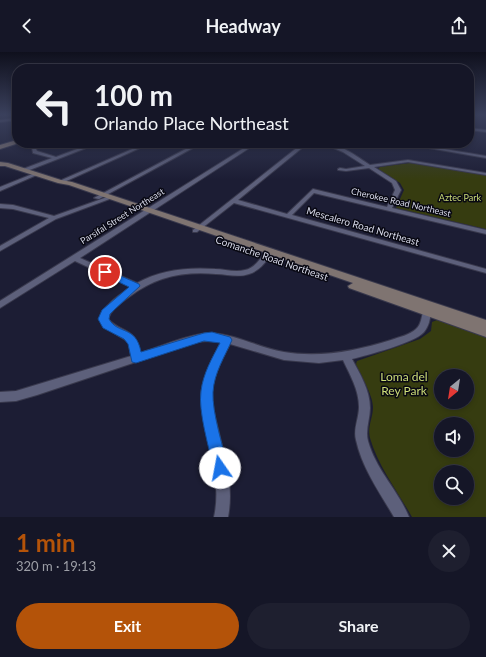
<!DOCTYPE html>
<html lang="en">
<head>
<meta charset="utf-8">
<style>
	:root { --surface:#151627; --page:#1e1f2f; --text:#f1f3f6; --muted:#9d9fa7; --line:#343544; --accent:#b45309 }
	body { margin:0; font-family:Lato,sans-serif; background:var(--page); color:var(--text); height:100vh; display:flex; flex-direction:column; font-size:15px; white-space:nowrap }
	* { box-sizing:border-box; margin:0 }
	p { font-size:13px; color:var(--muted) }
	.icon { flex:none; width:22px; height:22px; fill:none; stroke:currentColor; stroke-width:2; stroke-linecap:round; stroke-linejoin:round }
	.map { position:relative; height:465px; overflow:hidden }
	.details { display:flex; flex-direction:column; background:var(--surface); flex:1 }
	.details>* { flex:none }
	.top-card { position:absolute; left:12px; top:12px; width:462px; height:84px; border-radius:16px; box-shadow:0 2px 6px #0003,0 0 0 1px var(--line); background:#151627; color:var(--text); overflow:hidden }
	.needle { width:26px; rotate:210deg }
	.tools { position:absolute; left:434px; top:317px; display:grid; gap:8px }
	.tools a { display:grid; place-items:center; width:40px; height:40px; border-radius:50%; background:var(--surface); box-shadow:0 2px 6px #0003,0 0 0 1px var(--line); font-size:20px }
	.pin { position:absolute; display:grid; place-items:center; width:34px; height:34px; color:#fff; margin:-17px; border:2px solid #fff; border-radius:50%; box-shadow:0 1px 4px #0007 }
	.me { position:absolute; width:44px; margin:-22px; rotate:348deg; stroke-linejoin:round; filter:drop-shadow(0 0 3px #0008) }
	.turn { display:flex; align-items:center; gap:14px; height:84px; padding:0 16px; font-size:18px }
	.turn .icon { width:52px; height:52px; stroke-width:2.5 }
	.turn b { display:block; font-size:28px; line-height:34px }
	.round { display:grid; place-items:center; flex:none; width:42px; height:42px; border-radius:21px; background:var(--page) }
	.summary { display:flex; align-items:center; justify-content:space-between; height:68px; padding:0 16px }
	h1 { font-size:24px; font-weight:700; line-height:30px; color:var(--accent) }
	.button { display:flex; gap:8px; margin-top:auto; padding:8px 16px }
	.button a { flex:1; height:46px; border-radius:24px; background:var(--accent); color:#fff; font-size:16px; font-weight:700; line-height:46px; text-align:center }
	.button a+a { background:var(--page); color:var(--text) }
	header { display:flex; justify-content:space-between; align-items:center; height:52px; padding:0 16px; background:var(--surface); font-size:18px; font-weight:700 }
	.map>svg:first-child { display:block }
	.green { fill:#363c10; fill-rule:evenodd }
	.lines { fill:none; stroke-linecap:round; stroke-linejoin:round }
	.street-casing { stroke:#39394d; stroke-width:2 }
	.secondary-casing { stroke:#39394d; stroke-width:2 }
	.street { fill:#5d607b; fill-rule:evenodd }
	.secondary { fill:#7f7471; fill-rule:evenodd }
	.route { fill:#1a73e8; stroke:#114b97 }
	.labels { text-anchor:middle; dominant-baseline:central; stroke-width:3; stroke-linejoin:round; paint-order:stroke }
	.far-park-label { font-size:9px; fill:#cddd78; stroke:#080812 }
	.far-street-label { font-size:9px; fill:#d9dbeb; stroke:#080812 }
	.street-label { font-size:10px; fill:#d9dbeb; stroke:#080812 }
	.near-park-label { font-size:12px; fill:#cddd78; stroke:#080812 }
</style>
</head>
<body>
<header><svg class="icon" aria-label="back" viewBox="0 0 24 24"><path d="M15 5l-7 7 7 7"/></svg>Headway<svg class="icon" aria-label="share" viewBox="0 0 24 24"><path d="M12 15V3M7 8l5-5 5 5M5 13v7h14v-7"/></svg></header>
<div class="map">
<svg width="486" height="465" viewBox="0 0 486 465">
	<rect width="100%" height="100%" fill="#1c1d34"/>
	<!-- green -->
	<g class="green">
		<polygon points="410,111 486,123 486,177 396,156 404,138 400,131 378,117 380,115"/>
		<path d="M437 268 486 285V465H412C398 440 378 414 370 386 367 375 373 366 373 355 373 343 361 324 356 312L357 309 420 287 431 279 432 270ZM441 324H467V350H441ZM441 372H467V398H441ZM441 420H467V446H441Z"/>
	</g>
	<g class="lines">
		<defs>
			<g id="street">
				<polygon points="17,66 17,68 0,70 0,68"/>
				<polygon points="469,76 486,78 486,80 469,78"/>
				<polygon points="41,91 46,91 36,97 37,99 56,105 93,91 99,91 27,119 23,119 23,117 52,106 33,101 32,96"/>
				<polygon points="146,91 151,91 62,131 57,130"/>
				<polygon points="197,91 202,91 99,147 94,146"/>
				<path d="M252 91H257L80 206 137 231C160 218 188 215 215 217 224 217 235 221 245 218 255 216 262 205 267 197H273L274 199C267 208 260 219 249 222 238 226 227 222 216 222 183 219 155 225 129 245 121 251 111 257 108 267 121 281 137 276 140 301 159 295 192 281 210 281 236 282 259 296 284 300 320 306 356 299 391 288 399 285 410 283 416 277 422 272 421 264 424 258H430L431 260C430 267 429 274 424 280 415 291 367 303 352 307 360 322 370 338 370 356 370 367 365 378 368 389 376 418 398 438 409 465H394C380 441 362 416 356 388 353 377 359 366 359 355 359 338 350 323 343 308L319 311 284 308 230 292C222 307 213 324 212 341 212 353 215 366 218 377 225 407 234 434 228 465H214C223 424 204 387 201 347 201 327 212 308 221 290L208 289 196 290 37 343 16 349 0 350V340L16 339 131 304 129 292 127 289 107 277 99 267C105 252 118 244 131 235L75 209 0 256V249Z"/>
				<path d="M303 91H308L238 148 287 162 313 137 387 155 395 138 392 131 369 116 346 119 338 118V117L340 116 346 117 365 114 343 100 322 91C340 91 356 104 370 113L408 108 486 121V123L408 110 374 115 396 129 401 138 392 156 486 178V182L314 141 292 163 486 217V221L234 151 197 180H193V178Z"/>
				<polygon points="400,91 409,91 486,104 486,106"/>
				<polygon points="35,121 39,122 0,139 0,135"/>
				<polygon points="110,144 115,145 56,167 0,199 0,194 49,166 13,157 0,156 0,152 13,153 54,164"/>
			</g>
			<g id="secondary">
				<polygon points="17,88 17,91 19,91 0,97 0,93"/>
				<polygon points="0,110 8,111 61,128 72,130 486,268 486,285 349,236 348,234 353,231 69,133 58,131 5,114 0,114"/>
			</g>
		</defs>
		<!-- street casing -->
		<use href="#street" class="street-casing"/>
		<!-- secondary casing -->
		<use href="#secondary" class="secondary-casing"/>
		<!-- street -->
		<use href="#street" class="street"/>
		<!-- secondary -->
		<use href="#secondary" class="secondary"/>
	</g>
	<!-- sky -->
	<linearGradient id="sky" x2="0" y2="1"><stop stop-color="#0f101d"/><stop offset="0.49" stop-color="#3a405c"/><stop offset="1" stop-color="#3a405c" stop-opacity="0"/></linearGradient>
	<rect width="486" height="128" fill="url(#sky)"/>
	<!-- route -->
	<path class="route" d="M105 217 139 232 140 234 114 258 110 262 109 267C118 283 136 273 141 300L204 281 212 280 230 285 232 288C225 304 214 321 213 340 212 361 223 394 228 416L225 421 220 423 215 421 213 416C209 394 198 360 201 339 203 322 212 306 220 291L204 289 136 311 132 310 128 292 124 287 103 276 98 267 102 258 129 235 102 222 100 220Z"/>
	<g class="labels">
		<!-- far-park labels -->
		<g class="far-park-label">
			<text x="460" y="145">Aztec Park</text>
		</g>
		<!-- far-street labels -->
		<g class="far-street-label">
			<text transform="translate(401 150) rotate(13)">Cherokee Road Northeast</text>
			<text transform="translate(122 164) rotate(-32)">Parsifal Street Northeast</text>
		</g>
		<!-- street labels -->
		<g class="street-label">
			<text transform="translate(363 174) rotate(16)">Mescalero Road Northeast</text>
			<text transform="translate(272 206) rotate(19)">Comanche Road Northeast</text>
		</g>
		<!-- near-park labels -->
		<g class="near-park-label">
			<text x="404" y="324">Loma del<tspan x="404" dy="14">Rey Park</tspan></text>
		</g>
	</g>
</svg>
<div class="tools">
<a><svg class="needle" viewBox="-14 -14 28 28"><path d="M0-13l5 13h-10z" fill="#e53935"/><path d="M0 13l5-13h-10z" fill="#9d9fa7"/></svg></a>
<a><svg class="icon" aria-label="sound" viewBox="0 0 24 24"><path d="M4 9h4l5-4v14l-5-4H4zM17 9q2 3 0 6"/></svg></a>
<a><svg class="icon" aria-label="search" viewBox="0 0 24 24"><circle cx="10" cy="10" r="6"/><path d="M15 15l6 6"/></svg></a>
</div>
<div class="pin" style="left:105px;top:220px;background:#d93025"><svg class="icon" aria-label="arrive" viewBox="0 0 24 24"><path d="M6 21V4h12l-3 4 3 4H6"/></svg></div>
<svg class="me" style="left:220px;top:416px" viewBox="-20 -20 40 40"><circle r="19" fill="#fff"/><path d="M0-13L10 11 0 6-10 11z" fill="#1a73e8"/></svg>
<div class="top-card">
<div class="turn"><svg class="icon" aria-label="left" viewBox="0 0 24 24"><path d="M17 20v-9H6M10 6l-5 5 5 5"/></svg><div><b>100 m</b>Orlando Place Northeast</div></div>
</div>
</div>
<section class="details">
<div class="summary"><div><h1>1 min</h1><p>320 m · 19:13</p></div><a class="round"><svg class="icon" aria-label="close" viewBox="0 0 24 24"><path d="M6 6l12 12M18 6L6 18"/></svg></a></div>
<div class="button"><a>Exit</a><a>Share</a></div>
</section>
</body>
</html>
